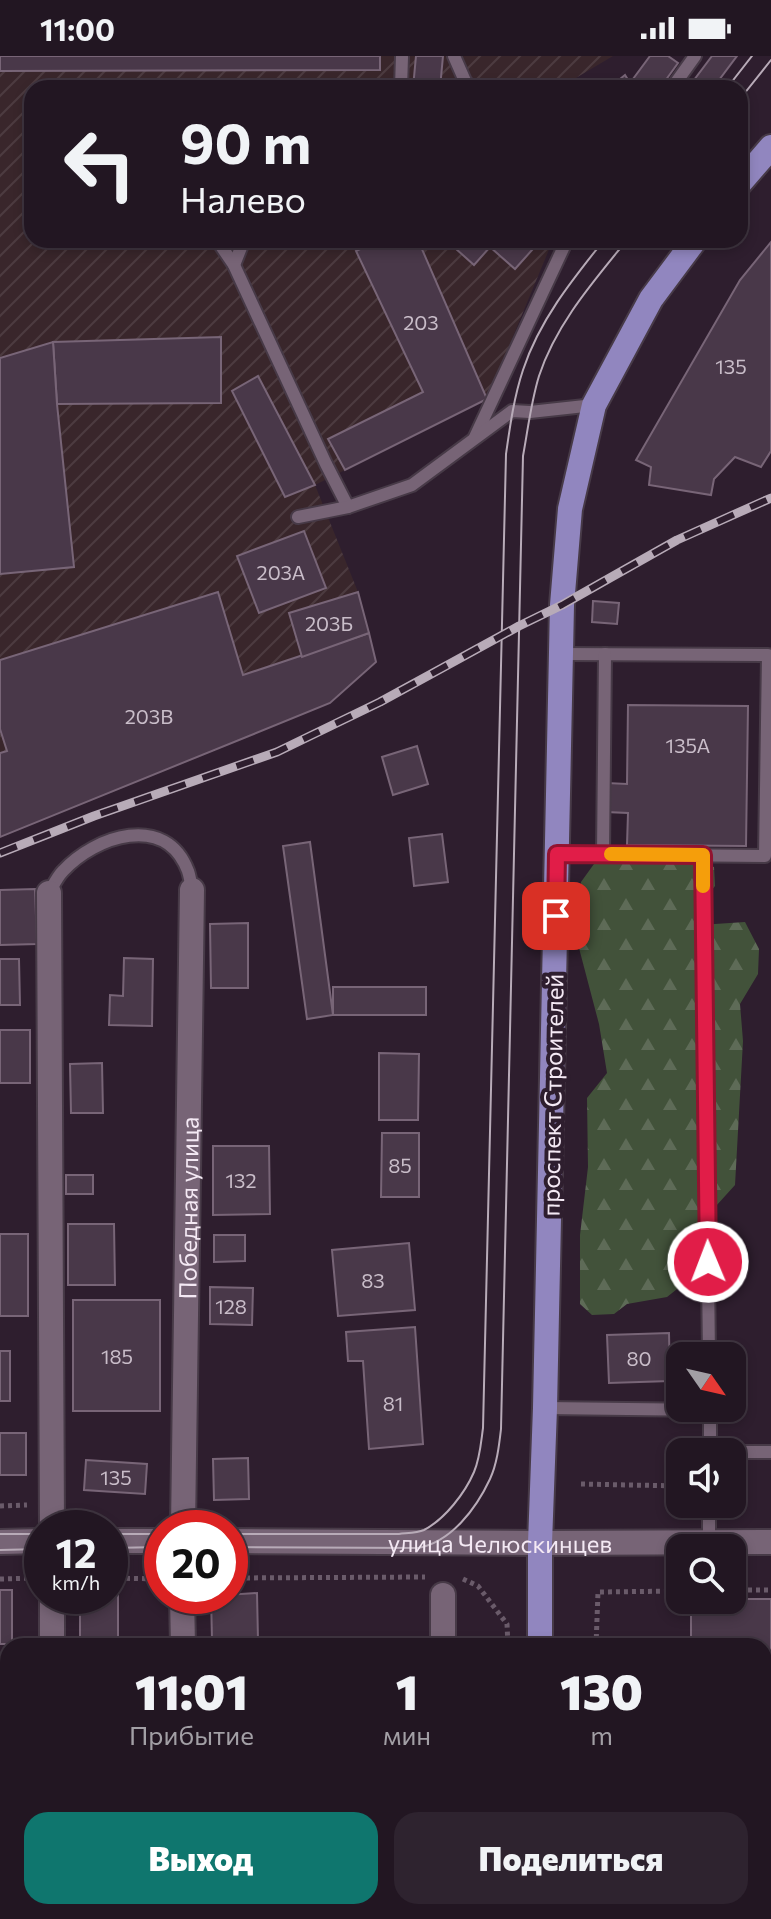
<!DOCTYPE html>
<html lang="ru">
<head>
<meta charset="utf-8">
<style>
	:root { --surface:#221622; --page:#2e232f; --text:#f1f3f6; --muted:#a29fa5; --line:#3f3540; --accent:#0f766e }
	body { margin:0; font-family:Commissioner,sans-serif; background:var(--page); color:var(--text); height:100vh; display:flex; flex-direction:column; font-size:30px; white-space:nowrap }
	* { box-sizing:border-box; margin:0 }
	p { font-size:26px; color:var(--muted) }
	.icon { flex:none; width:44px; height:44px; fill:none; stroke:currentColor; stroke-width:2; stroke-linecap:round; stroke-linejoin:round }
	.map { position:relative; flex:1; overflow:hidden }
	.drawer { position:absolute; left:0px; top:1582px; width:772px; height:282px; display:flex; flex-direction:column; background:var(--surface); border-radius:24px 24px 0 0; box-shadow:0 4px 12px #0003,0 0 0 2px var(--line) }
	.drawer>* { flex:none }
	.top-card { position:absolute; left:24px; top:24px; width:724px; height:168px; border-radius:24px; box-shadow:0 4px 12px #0003,0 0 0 2px var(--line); background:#221622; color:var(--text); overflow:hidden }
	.needle { width:52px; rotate:124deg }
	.tools { position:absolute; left:666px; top:1286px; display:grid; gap:16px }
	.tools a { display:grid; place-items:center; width:80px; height:80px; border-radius:16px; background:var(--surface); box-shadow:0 4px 12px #0003,0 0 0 2px var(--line); font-size:40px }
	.speed { position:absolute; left:24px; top:1454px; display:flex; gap:16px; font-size:40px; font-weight:700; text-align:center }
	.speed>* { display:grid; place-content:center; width:104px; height:104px; border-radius:50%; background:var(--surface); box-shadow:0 4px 12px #0003,0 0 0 2px var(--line); line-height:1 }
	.speed small { font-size:20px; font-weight:400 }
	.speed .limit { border:12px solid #d22; background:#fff; color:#111 }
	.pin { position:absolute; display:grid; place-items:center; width:68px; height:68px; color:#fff; margin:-34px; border-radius:16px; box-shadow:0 4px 12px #0006 }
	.me { position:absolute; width:88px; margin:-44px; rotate:359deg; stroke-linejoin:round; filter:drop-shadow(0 0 6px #0008) }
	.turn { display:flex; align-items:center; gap:28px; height:168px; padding:0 24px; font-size:36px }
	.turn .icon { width:104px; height:104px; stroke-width:2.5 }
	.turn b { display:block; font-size:56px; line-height:68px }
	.eta { display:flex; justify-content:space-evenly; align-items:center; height:136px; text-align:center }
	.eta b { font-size:48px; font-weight:800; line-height:56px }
	.button { display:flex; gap:16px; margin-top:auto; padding:16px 24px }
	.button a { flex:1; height:92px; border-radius:24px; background:var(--accent); color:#fff; font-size:32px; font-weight:800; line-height:92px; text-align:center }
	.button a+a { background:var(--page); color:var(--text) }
	.status { display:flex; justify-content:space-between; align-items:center; height:56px; padding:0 40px; background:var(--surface); direction:ltr }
	.status svg { height:22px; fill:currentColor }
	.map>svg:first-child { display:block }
	.industrial { fill:url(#industrial-furrows) }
	.forest { fill:url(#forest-firs) }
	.building { fill:#493849; stroke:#786577; stroke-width:2 }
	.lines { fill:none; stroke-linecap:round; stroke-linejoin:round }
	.lane-casing { stroke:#473a47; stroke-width:16 }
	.street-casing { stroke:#473a47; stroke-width:28 }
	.secondary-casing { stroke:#473a47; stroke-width:28 }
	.primary-casing { stroke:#473a47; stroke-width:28 }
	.path { stroke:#6a5b6a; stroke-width:5; stroke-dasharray:4 4; stroke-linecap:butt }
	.lane { stroke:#776476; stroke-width:12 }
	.street { stroke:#776476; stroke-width:24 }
	.secondary { stroke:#776476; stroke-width:24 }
	.primary { stroke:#9186bf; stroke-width:24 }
	.tram { stroke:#b8abb8; stroke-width:2 }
	.rail-casing { stroke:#b8abb8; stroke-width:9 }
	.rail { stroke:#2e1e2e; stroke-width:6; stroke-dasharray:18; stroke-linecap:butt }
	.route-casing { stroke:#92132f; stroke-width:20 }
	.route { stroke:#e11d48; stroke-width:14 }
	.slow { stroke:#f59e0b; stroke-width:14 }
	.labels { text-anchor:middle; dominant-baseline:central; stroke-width:8; stroke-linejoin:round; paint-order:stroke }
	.number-label { font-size:20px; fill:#c9bdc9 }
	.street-label { font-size:24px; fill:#f4e9f4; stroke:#2e1e2e }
</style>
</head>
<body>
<div class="status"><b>11:00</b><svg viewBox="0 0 49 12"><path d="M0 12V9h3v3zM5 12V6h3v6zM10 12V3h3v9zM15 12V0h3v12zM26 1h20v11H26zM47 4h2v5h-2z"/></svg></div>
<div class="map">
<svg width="771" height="1863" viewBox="0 0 771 1863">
	<defs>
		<pattern id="industrial-furrows" width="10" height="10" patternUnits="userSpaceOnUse" patternTransform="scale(2)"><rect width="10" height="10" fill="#39262b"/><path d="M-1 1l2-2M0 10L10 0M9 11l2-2" fill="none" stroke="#4c3b40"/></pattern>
		<pattern id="forest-firs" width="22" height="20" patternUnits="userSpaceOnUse" patternTransform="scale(2)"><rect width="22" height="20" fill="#42523a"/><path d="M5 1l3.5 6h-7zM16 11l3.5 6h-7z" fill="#5e6b57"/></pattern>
	</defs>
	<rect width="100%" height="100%" fill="#2e1e2e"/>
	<!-- industrial -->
	<polygon class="industrial" points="0,0 613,0 559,32 32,32 32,184 553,184 487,343 315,429 358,536 376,606 330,647 0,781"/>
	<!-- forest -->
	<polygon class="forest" points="690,804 714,811 715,830 698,852 700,869 745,866 759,893 758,918 740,948 743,985 735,1129 716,1150 694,1185 688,1211 691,1222 667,1241 627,1248 614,1258 592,1259 580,1248 580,1179 588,1111 587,1042 607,1017 599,968 579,892 581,826 594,808"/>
	<!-- building -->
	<g class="building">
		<polygon points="0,0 380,0 380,14 0,15"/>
		<polygon points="416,0 443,0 440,32 413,32"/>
		<polygon points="650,0 668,0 678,7 660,32 609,32 625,19 630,27"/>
		<polygon points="712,0 737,0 713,32 688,32"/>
		<polygon points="379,184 418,184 487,343 345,414 328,383 423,336 356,195"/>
		<polygon points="446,184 541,184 515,213 490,191 474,209"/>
		<polygon points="771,186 771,395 761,411 735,401 714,423 711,439 649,429 651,411 636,404 740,224"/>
		<polygon points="221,281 221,347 57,348 53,286"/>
		<polygon points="53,286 57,348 74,511 0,518 0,302"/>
		<polygon points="258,320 315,429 285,441 232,335"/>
		<polygon points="304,475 326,532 259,557 237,500"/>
		<polygon points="218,536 243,619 369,577 376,606 330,647 0,781 0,697 7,695 0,673 0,604"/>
		<polygon points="358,536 369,577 302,601 289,557"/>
		<polygon points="593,545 619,547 617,568 592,566"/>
		<polygon points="628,649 748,650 746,790 627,789 628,757 606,756 607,727 627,728"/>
		<polygon points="417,690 428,728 393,739 382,701"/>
		<polygon points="442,778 448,826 414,830 409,782"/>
		<polygon points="310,786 333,959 307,963 283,790"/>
		<polygon points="35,833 37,888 0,889 0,834"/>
		<polygon points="248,867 248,932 211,932 210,868"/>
		<polygon points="124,902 153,903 152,970 109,969 110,939 123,940"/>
		<polygon points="0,903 19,903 20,949 0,949"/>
		<rect x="333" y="931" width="93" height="28"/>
		<rect x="0" y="974" width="30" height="53"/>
		<polygon points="379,997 419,998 418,1064 379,1064"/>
		<polygon points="102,1007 103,1057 71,1057 70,1008"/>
		<polygon points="382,1077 419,1077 419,1141 381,1141"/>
		<polygon points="213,1090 269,1090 270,1158 213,1159"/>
		<rect x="66" y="1119" width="27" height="19"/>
		<polygon points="68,1168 114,1168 115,1229 68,1229"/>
		<rect x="0" y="1178" width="28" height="82"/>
		<polygon points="214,1179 245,1179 245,1205 214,1206"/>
		<polygon points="409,1187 415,1254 338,1260 332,1194"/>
		<polygon points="210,1231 253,1232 252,1269 210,1268"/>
		<rect x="73" y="1244" width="87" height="111"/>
		<polygon points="415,1271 423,1388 369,1393 363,1305 348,1305 346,1276"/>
		<polygon points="669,1277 670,1325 609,1327 607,1279"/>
		<rect x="0" y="1295" width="10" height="50"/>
		<rect x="0" y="1377" width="26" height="42"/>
		<polygon points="248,1402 249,1443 214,1444 213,1403"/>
		<polygon points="86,1404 147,1408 145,1438 84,1434"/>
		<polygon points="110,1532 118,1532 118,1588 80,1588 80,1540 110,1540"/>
		<rect x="0" y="1534" width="12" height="54"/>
		<polygon points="257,1537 258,1584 212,1584 211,1540"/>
		<polygon points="732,1543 771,1543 771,1863 612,1863 612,1856 764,1856 764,1590 691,1590 691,1544"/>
		<polygon points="356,1586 414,1587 414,1590 356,1590"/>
		<rect x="0" y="1667" width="8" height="58"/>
		<rect x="0" y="1725" width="8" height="92"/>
		<polygon points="0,1847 8,1847 8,1856 16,1856 16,1863 0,1863"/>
		<rect x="78" y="1856" width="61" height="7"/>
		<rect x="386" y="1856" width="36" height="7"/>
	</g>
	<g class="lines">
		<defs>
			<g id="lane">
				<polyline points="454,0 465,25 471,32"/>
				<polyline points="401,32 402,0"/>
				<polyline points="672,32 695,0"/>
				<polyline points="217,184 234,209 326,408 348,451"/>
				<polyline points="234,209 244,184"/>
				<polyline points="475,381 567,184"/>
				<polyline points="298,461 348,451 412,429 512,355 530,356 594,349"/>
				<polyline points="557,798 765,800 768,599 561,598"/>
				<polyline points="603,798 605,598"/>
				<polyline points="703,799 709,1300"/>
				<path d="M49 837C53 830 57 821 63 815 95 780 166 756 188 815 190 821 191 828 192 834"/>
				<polyline points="545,1352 710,1354"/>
				<polyline points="710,1396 710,1352"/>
				<polyline points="732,1396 771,1396"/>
				<polyline points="709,1487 709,1448"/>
			</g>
			<g id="street">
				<polyline points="49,837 52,1472"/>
				<path id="s1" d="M183 1472 192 834"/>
				<polyline points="443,1539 443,1590"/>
				<polyline points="52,1540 52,1590"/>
				<polyline points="182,1540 183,1590"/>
				<polyline points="52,1856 52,1863"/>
				<polyline points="184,1856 184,1863"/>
				<polyline points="444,1856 445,1863"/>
			</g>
			<g id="secondary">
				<polyline points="110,1485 162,1485"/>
				<path id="s2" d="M230 1485 540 1487 771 1486"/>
				<polyline points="0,1486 42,1485"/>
			</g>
			<g id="primary">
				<polyline points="740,127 771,91"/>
				<polyline points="540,1590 540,1487 545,1352 562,549 570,453 594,349 651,243 695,184"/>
				<polyline points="540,1856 540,1863"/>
			</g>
		</defs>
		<!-- lane casing -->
		<use href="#lane" class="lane-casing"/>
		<!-- street casing -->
		<use href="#street" class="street-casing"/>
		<!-- secondary casing -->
		<use href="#secondary" class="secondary-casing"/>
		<!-- primary casing -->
		<use href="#primary" class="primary-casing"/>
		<!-- path -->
		<g class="path">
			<polyline points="581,1428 680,1430"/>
			<polyline points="0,1450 27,1449"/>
			<polyline points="110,1522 162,1523"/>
			<polyline points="230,1522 425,1521"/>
			<polyline points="0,1523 33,1522"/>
			<polyline points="463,1523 478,1530 507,1568 508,1590"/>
			<polyline points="732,1534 771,1534"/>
			<polyline points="596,1590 598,1536 680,1535"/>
			<polyline points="596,1856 596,1863"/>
		</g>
		<!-- lane -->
		<use href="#lane" class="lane"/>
		<!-- street -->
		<use href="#street" class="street"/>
		<!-- secondary -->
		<use href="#secondary" class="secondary"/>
		<!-- primary -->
		<use href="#primary" class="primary"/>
		<!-- tram -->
		<g class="tram">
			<polyline points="727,32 752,0"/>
			<polyline points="740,43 771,4"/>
			<polyline points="0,1478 42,1478"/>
			<polyline points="110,1478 162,1478"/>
			<path d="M230 1478H399C407 1477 417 1477 424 1474 445 1463 465 1437 474 1416 480 1402 481 1386 483 1372L506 398C510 370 514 341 523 314 539 265 572 224 604 184"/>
			<path d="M230 1491 418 1492C451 1486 476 1453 490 1423 497 1408 499 1390 501 1373L523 400C528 373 531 346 539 320 556 268 593 226 627 184"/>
			<polyline points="110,1492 162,1491"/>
			<polyline points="0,1494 42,1493"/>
		</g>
		<defs>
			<polyline id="rail" points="0,797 94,760 277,696 380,646 519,570 562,549 677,484 771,442"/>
		</defs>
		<!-- rail casing -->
		<use href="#rail" class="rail-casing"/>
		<!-- rail -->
		<use href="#rail" class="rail"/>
	</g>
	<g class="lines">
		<defs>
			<polyline id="route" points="556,860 557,798 703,799 708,1206"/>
		</defs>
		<!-- route casing -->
		<use href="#route" class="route-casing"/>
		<!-- route -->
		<use href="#route" class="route"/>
		<!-- slow -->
		<polyline class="slow" points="611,798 703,799 703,830"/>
	</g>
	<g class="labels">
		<!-- number labels -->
		<g class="number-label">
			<text x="421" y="266">203</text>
			<text x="731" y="310">135</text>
			<text x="281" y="516">203А</text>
			<text x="329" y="567">203Б</text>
			<text x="149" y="660">203В</text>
			<text x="688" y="689">135А</text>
			<text x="400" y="1109">85</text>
			<text x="241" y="1124">132</text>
			<text x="373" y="1224">83</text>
			<text x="231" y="1250">128</text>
			<text x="117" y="1300">185</text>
			<text x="639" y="1302">80</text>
			<text x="393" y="1347">81</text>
			<text x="116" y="1421">135</text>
		</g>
		<!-- street labels -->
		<g class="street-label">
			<text transform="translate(552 1039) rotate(-89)">проспект Строителей</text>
			<text stroke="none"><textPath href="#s1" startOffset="320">Победная улица</textPath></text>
			<text stroke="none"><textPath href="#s2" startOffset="270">улица Челюскинцев</textPath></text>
		</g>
	</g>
</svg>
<div class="tools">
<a><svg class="needle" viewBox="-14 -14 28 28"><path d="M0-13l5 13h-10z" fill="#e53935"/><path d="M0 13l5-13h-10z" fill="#a29fa5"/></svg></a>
<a><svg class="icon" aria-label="sound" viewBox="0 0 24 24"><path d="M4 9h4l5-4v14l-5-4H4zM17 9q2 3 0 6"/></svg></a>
<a><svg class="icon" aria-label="search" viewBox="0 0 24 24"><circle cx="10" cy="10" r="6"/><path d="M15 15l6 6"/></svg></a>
</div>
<div class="speed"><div>12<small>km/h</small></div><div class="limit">20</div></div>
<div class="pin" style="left:556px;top:860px;background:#d93025"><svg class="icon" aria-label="arrive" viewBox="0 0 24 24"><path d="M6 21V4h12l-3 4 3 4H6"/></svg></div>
<svg class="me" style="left:708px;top:1206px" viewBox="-20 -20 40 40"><circle r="17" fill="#e11d48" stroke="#fff" stroke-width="3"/><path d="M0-11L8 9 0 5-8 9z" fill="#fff"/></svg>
<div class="top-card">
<div class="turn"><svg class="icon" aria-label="left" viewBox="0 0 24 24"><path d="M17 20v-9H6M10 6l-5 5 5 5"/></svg><div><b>90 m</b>Налево</div></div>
</div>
<section class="drawer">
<div class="eta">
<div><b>11:01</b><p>Прибытие</p></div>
<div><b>1</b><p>мин</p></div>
<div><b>130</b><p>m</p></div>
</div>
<div class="button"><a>Выход</a><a>Поделиться</a></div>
</section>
</div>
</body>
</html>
